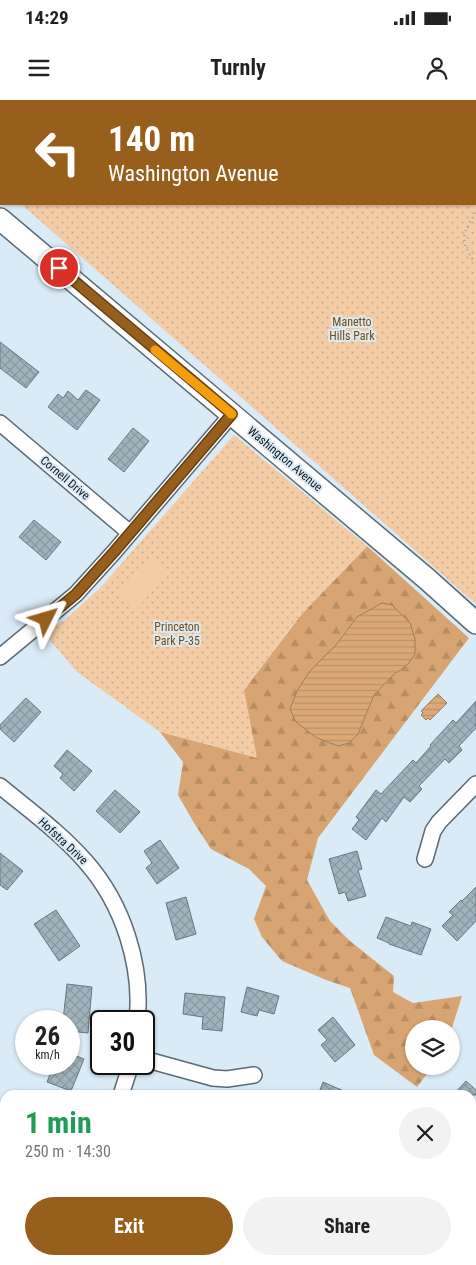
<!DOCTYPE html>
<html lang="en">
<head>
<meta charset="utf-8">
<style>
	:root { --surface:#fff; --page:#f2f2f2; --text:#222; --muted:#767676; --accent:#975f1b }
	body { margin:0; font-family:"Roboto Condensed",sans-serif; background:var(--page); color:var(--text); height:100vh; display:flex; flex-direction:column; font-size:19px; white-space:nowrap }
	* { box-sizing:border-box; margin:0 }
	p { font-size:16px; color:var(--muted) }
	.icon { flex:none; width:28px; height:28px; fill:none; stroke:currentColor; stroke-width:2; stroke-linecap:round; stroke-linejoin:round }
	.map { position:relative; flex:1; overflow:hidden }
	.side { position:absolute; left:0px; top:990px; width:476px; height:175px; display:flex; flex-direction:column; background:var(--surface); border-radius:15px 15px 0 0; box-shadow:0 1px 4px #0004 }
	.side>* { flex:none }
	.top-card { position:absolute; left:0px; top:0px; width:476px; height:105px; box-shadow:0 1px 4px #0004; background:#975f1b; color:#fff; overflow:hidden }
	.tools { position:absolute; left:405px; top:920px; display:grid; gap:10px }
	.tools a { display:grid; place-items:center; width:55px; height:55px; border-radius:50%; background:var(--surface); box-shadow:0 1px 4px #0004; font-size:25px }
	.speed { position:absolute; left:15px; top:910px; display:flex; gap:10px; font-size:25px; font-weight:700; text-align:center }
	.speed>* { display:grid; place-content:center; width:65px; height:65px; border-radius:50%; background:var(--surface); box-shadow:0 1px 4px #0004; line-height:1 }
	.speed small { font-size:12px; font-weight:400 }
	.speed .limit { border:2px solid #111; border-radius:8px; background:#fff; color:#111 }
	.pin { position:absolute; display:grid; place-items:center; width:42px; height:42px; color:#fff; margin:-21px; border:2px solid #fff; border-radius:50%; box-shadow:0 1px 5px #0007 }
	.me { position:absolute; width:55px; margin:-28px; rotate:50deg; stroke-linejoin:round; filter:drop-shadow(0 0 4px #0008) }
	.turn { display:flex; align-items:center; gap:18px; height:105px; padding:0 25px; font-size:22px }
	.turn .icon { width:65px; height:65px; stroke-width:2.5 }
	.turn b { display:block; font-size:35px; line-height:42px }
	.round { display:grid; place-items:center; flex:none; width:52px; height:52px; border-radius:26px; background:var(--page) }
	.overview { display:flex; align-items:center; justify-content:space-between; height:85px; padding:0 25px }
	h1 { font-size:30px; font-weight:700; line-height:38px; color:#1e9e55 }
	.button { display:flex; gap:10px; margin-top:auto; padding:10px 25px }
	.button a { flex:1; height:58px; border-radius:30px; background:var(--accent); color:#fff; font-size:20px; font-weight:700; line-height:58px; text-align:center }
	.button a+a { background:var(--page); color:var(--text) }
	.status { display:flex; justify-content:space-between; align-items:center; height:35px; padding:0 25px; background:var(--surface); direction:ltr }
	.status svg { height:14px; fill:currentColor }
	header { display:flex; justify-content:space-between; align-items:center; height:65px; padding:0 25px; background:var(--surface); font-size:22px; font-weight:700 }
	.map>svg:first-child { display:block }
	.forest { fill:url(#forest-firs); fill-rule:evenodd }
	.park { fill:url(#park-dots) }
	.garden { fill:#f3cca5 }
	.water { fill:url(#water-rules); stroke:#9e7d5a }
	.building { fill:url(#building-cross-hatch); stroke:#687882 }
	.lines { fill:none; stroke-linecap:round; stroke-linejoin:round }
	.minor-casing { stroke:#5a6a74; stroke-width:18 }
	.secondary-casing { stroke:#5a6a74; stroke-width:24 }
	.path { stroke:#96a4ad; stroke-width:2.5; stroke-dasharray:1 4; stroke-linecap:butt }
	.minor { stroke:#fff; stroke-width:15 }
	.secondary { stroke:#fff; stroke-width:21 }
	.route-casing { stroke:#623e12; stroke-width:12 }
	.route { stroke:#975f1b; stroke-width:9 }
	.slow { stroke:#f59e0b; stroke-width:9 }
	.labels { text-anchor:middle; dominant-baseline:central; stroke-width:4; stroke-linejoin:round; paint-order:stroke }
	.park-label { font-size:12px; fill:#7a4a0a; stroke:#d9ebf7 }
	.street-label { font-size:12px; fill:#0f1519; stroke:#d9ebf7 }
</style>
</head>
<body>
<div class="status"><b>14:29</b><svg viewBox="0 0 49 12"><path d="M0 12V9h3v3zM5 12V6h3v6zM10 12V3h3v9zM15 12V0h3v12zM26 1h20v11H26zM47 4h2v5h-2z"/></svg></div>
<header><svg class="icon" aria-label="menu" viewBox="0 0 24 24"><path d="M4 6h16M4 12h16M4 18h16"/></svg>Turnly<svg class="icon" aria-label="person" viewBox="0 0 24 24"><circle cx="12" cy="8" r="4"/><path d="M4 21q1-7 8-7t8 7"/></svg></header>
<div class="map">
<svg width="476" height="1165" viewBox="0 0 476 1165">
	<defs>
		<pattern id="forest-firs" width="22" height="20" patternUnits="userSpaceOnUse" patternTransform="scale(1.25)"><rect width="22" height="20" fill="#d8a572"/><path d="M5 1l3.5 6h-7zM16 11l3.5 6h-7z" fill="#b88d62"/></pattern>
		<pattern id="park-dots" width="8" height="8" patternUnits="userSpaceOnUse" patternTransform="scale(1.25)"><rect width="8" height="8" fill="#f3cca5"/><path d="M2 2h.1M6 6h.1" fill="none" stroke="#cfae8d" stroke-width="1.8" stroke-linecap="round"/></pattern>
		<pattern id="water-rules" width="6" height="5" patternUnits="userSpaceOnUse" patternTransform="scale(1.25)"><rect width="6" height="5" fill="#dca976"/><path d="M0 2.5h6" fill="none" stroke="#bc9166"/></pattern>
		<pattern id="building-cross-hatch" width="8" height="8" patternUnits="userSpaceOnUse" patternTransform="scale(1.25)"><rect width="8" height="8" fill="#a0b2bc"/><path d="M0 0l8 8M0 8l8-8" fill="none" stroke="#8998a1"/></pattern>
	</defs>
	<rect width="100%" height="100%" fill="#d9ebf7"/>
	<!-- forest -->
	<path class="forest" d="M367 446 469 538 318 738 307 780 330 821 350 841 394 876 393 892 413 903 462 896 451 931V929H414V966H433L417 987 374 955 350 888 326 880 282 861 262 837 254 819 266 786 249 769 211 749 194 723 178 695 183 662 160 632 243 647 244 590 301 515ZM357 517 407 565 393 575 374 595 358 634 338 646 317 638 296 622 336 545Z"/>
	<!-- park -->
	<g class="park">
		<polygon points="0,0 476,0 476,504 21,104 475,104 475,1 1,1 1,87 0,85"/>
		<polygon points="234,335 367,446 301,515 244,590 257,658 160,632 77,572 43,532 65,520 101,487"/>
	</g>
	<!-- garden -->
	<polygon class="garden" points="149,458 167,474 136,510 118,495"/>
	<!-- water -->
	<g class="water">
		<polygon points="382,503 392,505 410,523 415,539 415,554 407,565 393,575 374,595 358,634 349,643 338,646 317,638 296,622 290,609 297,591 310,571 336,545 357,517"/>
		<polygon points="438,594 447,603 430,620 428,618 426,620 421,615 423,613 421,611"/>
	</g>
	<!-- building -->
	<g class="building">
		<polygon points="0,242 39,272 26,288 0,268"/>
		<polygon points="86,290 100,300 77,330 48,307 58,294 63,298 68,291 78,300"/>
		<polygon points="133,328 149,341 124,372 108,359"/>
		<polygon points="34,420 61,442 46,460 19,437"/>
		<polygon points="26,598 41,612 14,642 0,629 0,625"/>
		<polygon points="476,601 476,628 459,646 462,650 449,663 445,659 419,686 422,689 410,702 404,697 386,722 382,718 366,740 352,729 359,720 356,717 376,690 381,694 413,660 416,663 431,646 430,645 453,620 456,623"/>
		<polygon points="67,650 92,671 74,691 60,678 63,674 54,666"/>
		<polygon points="115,690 140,712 120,733 96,711"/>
		<polygon points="160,740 179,768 157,784 146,768 152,763 144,751"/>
		<polygon points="357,751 362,769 358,770 366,796 348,801 345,792 339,794 329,759"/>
		<polygon points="0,753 23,771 7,790 0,785"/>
		<polygon points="476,787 476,821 457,841 442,826 453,815 449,812 461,800 462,801"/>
		<polygon points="186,797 196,834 176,840 166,803"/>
		<polygon points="56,810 80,846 59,861 34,824"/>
		<polygon points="386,817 411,826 412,822 431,829 421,855 389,844 389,843 377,838"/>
		<polygon points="67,884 92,887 88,933 69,931 69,921 63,921"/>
		<polygon points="247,887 279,896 274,914 259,910 257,916 241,912"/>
		<polygon points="185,893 225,897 222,931 202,929 203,917 183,914"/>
		<polygon points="333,917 355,945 335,962 321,945 327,940 318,930"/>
		<polygon points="69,953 84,959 71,991 47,982 54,964 69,964"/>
		<polygon points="466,981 476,990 476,995 453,995"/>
		<polygon points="323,982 353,995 318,995"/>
	</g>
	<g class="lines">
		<defs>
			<g id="minor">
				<polyline points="0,323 130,433"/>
				<polyline points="0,557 76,494 114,452 232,314"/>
				<path d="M0 686C29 710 61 733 86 762 123 804 143 866 137 921"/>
				<polyline points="425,759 433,731 439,722 476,684"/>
				<polyline points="144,959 213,978 227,979 254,975"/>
				<polyline points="121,995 131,964"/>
				<polyline points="471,1058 476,1054"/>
				<polyline points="74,1165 75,1160"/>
				<polyline points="352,1165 357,1160"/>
			</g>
			<polyline id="secondary" points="0,119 427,479 476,523"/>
		</defs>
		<!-- minor casing -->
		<use href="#minor" class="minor-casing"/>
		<!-- secondary casing -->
		<use href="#secondary" class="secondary-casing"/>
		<!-- path -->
		<path class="path" d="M476 113C463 133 459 138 473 160H476"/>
		<!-- minor -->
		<use href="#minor" class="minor"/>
		<!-- secondary -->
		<use href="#secondary" class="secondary"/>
	</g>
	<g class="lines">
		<defs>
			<polyline id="route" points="46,519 76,494 114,452 232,314 59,168"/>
		</defs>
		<!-- route casing -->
		<use href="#route" class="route-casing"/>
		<!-- route -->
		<use href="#route" class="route"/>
		<!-- slow -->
		<polyline class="slow" points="155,250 232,314 231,314"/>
	</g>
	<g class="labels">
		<!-- park labels -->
		<g class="park-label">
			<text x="352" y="222">Manetto<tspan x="352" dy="14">Hills Park</tspan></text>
			<text x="177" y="527">Princeton<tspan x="177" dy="14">Park P-35</tspan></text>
		</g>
		<!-- street labels -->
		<g class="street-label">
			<text transform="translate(285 359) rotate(40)">Washington Avenue</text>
			<text transform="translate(65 378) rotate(40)">Cornell Drive</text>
			<text transform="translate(63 741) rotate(43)">Hofstra Drive</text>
		</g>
	</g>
</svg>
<div class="tools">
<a><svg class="icon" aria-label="layers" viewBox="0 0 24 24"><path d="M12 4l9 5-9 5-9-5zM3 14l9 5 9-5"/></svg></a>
</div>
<div class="speed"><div>26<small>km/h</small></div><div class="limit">30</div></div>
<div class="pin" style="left:59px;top:168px;background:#d93025"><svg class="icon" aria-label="arrive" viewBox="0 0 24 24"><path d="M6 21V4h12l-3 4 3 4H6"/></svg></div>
<svg class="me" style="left:46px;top:519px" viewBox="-20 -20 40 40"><path d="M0-17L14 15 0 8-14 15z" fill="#975f1b" stroke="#fff" stroke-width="4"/></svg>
<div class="top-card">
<div class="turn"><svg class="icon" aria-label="left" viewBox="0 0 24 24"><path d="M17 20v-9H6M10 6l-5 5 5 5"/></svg><div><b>140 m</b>Washington Avenue</div></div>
</div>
<section class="side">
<div class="overview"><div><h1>1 min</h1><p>250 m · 14:30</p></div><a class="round"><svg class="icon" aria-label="close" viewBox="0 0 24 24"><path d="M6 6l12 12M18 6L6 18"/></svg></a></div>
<div class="button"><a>Exit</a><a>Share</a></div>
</section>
</div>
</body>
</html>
